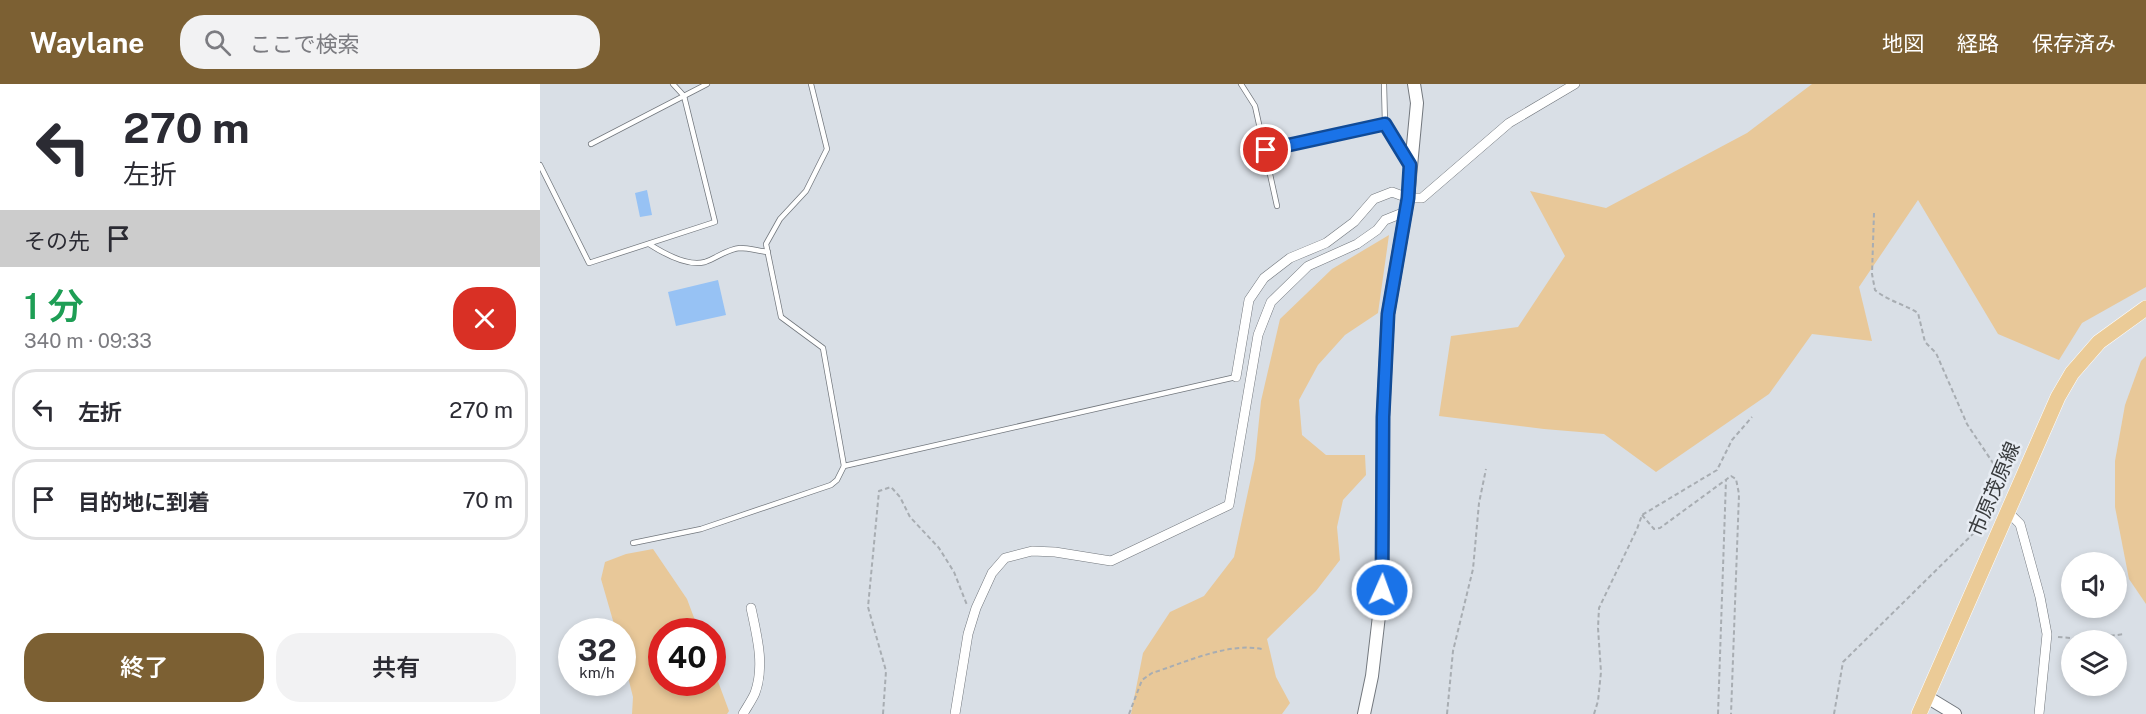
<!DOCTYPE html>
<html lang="ja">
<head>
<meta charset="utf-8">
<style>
	:root { --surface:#fff; --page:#f2f2f3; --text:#2b2b33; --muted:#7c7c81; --line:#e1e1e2; --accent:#7c6033 }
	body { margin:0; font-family:"Public Sans","Noto Sans JP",sans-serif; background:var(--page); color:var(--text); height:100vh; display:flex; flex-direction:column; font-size:22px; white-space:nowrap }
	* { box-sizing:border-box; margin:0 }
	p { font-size:20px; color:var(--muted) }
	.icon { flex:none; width:33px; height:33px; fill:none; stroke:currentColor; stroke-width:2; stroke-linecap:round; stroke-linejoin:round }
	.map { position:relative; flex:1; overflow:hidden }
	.sheet { display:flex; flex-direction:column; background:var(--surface); width:540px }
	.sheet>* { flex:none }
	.hud { background:#fff; color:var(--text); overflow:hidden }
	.controls { position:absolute; left:1521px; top:468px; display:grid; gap:12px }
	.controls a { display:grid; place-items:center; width:66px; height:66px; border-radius:50%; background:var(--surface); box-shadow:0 3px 9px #0003; font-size:30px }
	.speed { position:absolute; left:18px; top:534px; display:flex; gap:12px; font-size:30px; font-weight:700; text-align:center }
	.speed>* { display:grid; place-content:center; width:78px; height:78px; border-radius:50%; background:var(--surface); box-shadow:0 3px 9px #0003; line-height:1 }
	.speed small { font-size:15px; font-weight:400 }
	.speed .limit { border:9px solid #d22; background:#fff; color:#111 }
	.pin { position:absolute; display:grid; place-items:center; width:51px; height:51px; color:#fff; margin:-26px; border:3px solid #fff; border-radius:50%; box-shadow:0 2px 6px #0007 }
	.me { position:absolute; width:66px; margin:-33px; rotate:2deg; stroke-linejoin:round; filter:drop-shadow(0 0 4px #0008) }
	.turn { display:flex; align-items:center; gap:21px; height:126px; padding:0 24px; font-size:27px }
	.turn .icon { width:78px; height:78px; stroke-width:2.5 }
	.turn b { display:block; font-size:42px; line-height:51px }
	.then { display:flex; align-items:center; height:57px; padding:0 24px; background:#0003; gap:12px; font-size:22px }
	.round { display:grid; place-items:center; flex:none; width:63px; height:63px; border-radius:24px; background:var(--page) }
	.overview { display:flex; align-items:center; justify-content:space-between; height:102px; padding:0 24px }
	h1 { font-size:36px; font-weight:600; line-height:45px; color:#1e9e55 }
	.primary-button { display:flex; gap:12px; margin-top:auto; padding:12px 24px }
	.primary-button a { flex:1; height:69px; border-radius:24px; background:var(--accent); color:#fff; font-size:24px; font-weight:600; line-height:69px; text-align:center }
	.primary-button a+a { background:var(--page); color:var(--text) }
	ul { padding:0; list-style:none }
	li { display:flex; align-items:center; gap:18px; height:81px; margin:0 12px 9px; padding:0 12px; border:3px solid var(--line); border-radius:24px }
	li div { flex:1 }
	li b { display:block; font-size:22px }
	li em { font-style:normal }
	header { display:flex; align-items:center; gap:36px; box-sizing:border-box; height:84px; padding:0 30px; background:var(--accent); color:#fff }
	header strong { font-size:28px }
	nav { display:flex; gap:33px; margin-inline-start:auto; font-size:21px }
	.search { width:420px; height:54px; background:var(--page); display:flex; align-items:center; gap:15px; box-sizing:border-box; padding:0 21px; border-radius:24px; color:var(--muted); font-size:22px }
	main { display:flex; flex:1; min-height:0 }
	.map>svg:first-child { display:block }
	.green { fill:#e8c899 }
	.water { fill:#97c2f4 }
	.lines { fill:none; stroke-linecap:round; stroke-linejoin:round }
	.service-casing { stroke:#72777d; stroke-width:6 }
	.minor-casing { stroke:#72777d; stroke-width:10 }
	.tertiary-casing { stroke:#72777d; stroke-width:14 }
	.primary-casing { stroke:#fff; stroke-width:16 }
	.path { stroke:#a8adb2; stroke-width:2; stroke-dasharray:4.5 3; stroke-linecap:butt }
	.service { stroke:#fff; stroke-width:4.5 }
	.minor { stroke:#fff; stroke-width:9 }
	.tertiary { stroke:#fff; stroke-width:12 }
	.primary { stroke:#ebcb97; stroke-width:15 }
	.route-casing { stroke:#114b97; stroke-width:15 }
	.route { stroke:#1a73e8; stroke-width:10 }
	.labels { text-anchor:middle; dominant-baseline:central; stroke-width:5; stroke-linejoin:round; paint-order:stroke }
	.street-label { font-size:20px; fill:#383b3d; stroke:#e7ecf3 }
</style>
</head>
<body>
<header>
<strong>Waylane</strong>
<div class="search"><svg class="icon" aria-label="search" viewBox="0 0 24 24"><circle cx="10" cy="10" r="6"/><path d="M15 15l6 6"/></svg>ここで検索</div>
<nav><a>地図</a><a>経路</a><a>保存済み</a></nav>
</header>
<main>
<section class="sheet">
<div class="hud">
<div class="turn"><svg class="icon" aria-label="left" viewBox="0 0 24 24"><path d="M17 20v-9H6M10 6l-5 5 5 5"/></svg><div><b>270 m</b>左折</div></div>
<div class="then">その先<svg class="icon" aria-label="arrive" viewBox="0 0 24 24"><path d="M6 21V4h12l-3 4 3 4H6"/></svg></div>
</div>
<div class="overview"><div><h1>1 分</h1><p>340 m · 09:33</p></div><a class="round" style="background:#d93025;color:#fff"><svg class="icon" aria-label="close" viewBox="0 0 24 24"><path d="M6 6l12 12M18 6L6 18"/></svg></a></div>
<ul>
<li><svg class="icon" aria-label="left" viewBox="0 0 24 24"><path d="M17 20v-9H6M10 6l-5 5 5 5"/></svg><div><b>左折</b></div><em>270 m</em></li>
<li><svg class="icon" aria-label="arrive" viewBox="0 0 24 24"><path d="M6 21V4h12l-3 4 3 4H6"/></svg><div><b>目的地に到着</b></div><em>70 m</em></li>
</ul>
<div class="primary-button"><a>終了</a><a>共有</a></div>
</section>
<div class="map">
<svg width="1606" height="630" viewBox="0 0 1606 630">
	<rect width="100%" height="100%" fill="#d9dfe6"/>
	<!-- green -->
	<g class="green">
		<polygon points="1272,0 1606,0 1606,203 1542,239 1519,276 1458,250 1378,116 1319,203 1332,257 1272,250 1229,310 1116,388 1064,350 1004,345 899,332 911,252 978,243 1025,172 990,107 1066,124 1207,49"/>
		<polygon points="849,151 838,229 805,251 778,281 759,316 762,351 786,371 825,371 826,391 803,416 797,443 800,476 776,507 727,555 736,593 750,619 742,630 591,630 603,569 630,528 664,512 694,473 715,375 721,317 740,235 792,185"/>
		<polygon points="1606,272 1606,520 1589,495 1575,423 1575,377 1585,321 1601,277"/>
		<polygon points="113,465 147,515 159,547 122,548 122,598 172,598 173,584 189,627 187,630 92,630 93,613 83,573 82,548 76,547 61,495 65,478 86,470"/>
	</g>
	<!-- water -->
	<g class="water">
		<polygon points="107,106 112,131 100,133 95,109"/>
		<polygon points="178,196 186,231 136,242 128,208"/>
	</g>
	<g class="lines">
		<defs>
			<g id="service">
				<polyline points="271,0 287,65 266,107 240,135 226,160 241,233 283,264 304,382 696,293"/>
				<polyline points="701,0 715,22 737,122"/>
				<polyline points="844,0 845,40"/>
				<polyline points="51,60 167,0"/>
				<polyline points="726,67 845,40 869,80"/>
				<polyline points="0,81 49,179 175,138 144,12 133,0"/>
				<path d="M109 160C123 169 147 183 165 178 177 174 187 165 200 164 209 164 219 167 228 168"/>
				<polyline points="93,459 161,445 291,401 297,396 304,382"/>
			</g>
			<g id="minor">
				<polyline points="696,293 709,216 724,194 750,174 786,159 814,138 834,115 852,108 868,114 882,114 969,39 1035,0"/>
				<polyline points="1467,427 1480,440 1500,513 1507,550 1499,630"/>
				<path d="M203 630C207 623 212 616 215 609 225 582 217 552 211 524"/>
				<polyline points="415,630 428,550 436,524 452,489 465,474 492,467 515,468 571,477 689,421 718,251 731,218 768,182 817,160 837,146 845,136 865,128"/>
			</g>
			<g id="tertiary">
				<polyline points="1387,613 1415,630"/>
				<polyline points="824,630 832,592 842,506 843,333 848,230 868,114 877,19 874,0"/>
			</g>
			<polyline id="primary" points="1379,630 1518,313 1532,289 1559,258 1606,224"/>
		</defs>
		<!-- service casing -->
		<use href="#service" class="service-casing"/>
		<!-- minor casing -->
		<use href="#minor" class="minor-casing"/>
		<!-- tertiary casing -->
		<use href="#tertiary" class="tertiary-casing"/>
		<!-- primary casing -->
		<use href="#primary" class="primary-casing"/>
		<!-- path -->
		<g class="path">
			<path d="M1334 129 1332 190 1335 206C1348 217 1364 220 1378 229L1385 258 1396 269 1427 340 1457 385 1469 394"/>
			<polyline points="1102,431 1114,445 1120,444 1191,392 1196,395 1199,410 1191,630"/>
			<polyline points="1518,553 1544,555 1585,550"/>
			<polyline points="343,630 346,587 328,523 339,407 351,403 360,413 370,433 399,464 414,488 427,521"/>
			<path d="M589 630 602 596 612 589C644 579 688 558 722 565"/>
			<polyline points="907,630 913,567 933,485 939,419 946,385"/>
			<polyline points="1054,630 1058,617 1061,588 1058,544 1059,524 1097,445 1102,431 1177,386 1192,356 1212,333"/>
			<polyline points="1178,630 1186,396"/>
			<polyline points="1294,630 1303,578 1445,438 1449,437"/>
		</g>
		<!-- service -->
		<use href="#service" class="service"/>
		<!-- minor -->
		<use href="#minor" class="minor"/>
		<!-- tertiary -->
		<use href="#tertiary" class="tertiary"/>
		<!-- primary -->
		<use href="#primary" class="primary"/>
	</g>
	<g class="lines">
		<defs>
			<polyline id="route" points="726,66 845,40 870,81 868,114 848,230 843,333 842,506"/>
		</defs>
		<!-- route casing -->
		<use href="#route" class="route-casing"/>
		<!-- route -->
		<use href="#route" class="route"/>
	</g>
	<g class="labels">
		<!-- street labels -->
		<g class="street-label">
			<text transform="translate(1454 405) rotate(-67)">市原茂原線</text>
		</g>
	</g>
</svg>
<div class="controls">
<a><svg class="icon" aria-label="sound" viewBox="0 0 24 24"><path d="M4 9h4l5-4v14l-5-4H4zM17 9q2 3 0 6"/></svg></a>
<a><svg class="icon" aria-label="layers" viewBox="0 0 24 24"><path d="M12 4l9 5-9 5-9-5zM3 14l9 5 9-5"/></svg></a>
</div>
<div class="speed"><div>32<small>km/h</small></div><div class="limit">40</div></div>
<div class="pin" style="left:726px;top:66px;background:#d93025"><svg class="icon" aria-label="arrive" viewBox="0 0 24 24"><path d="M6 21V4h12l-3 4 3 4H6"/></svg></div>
<svg class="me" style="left:842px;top:506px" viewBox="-20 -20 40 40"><circle r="17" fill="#1a73e8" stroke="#fff" stroke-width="3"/><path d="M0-11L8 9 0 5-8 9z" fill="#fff"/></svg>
</div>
</main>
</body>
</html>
